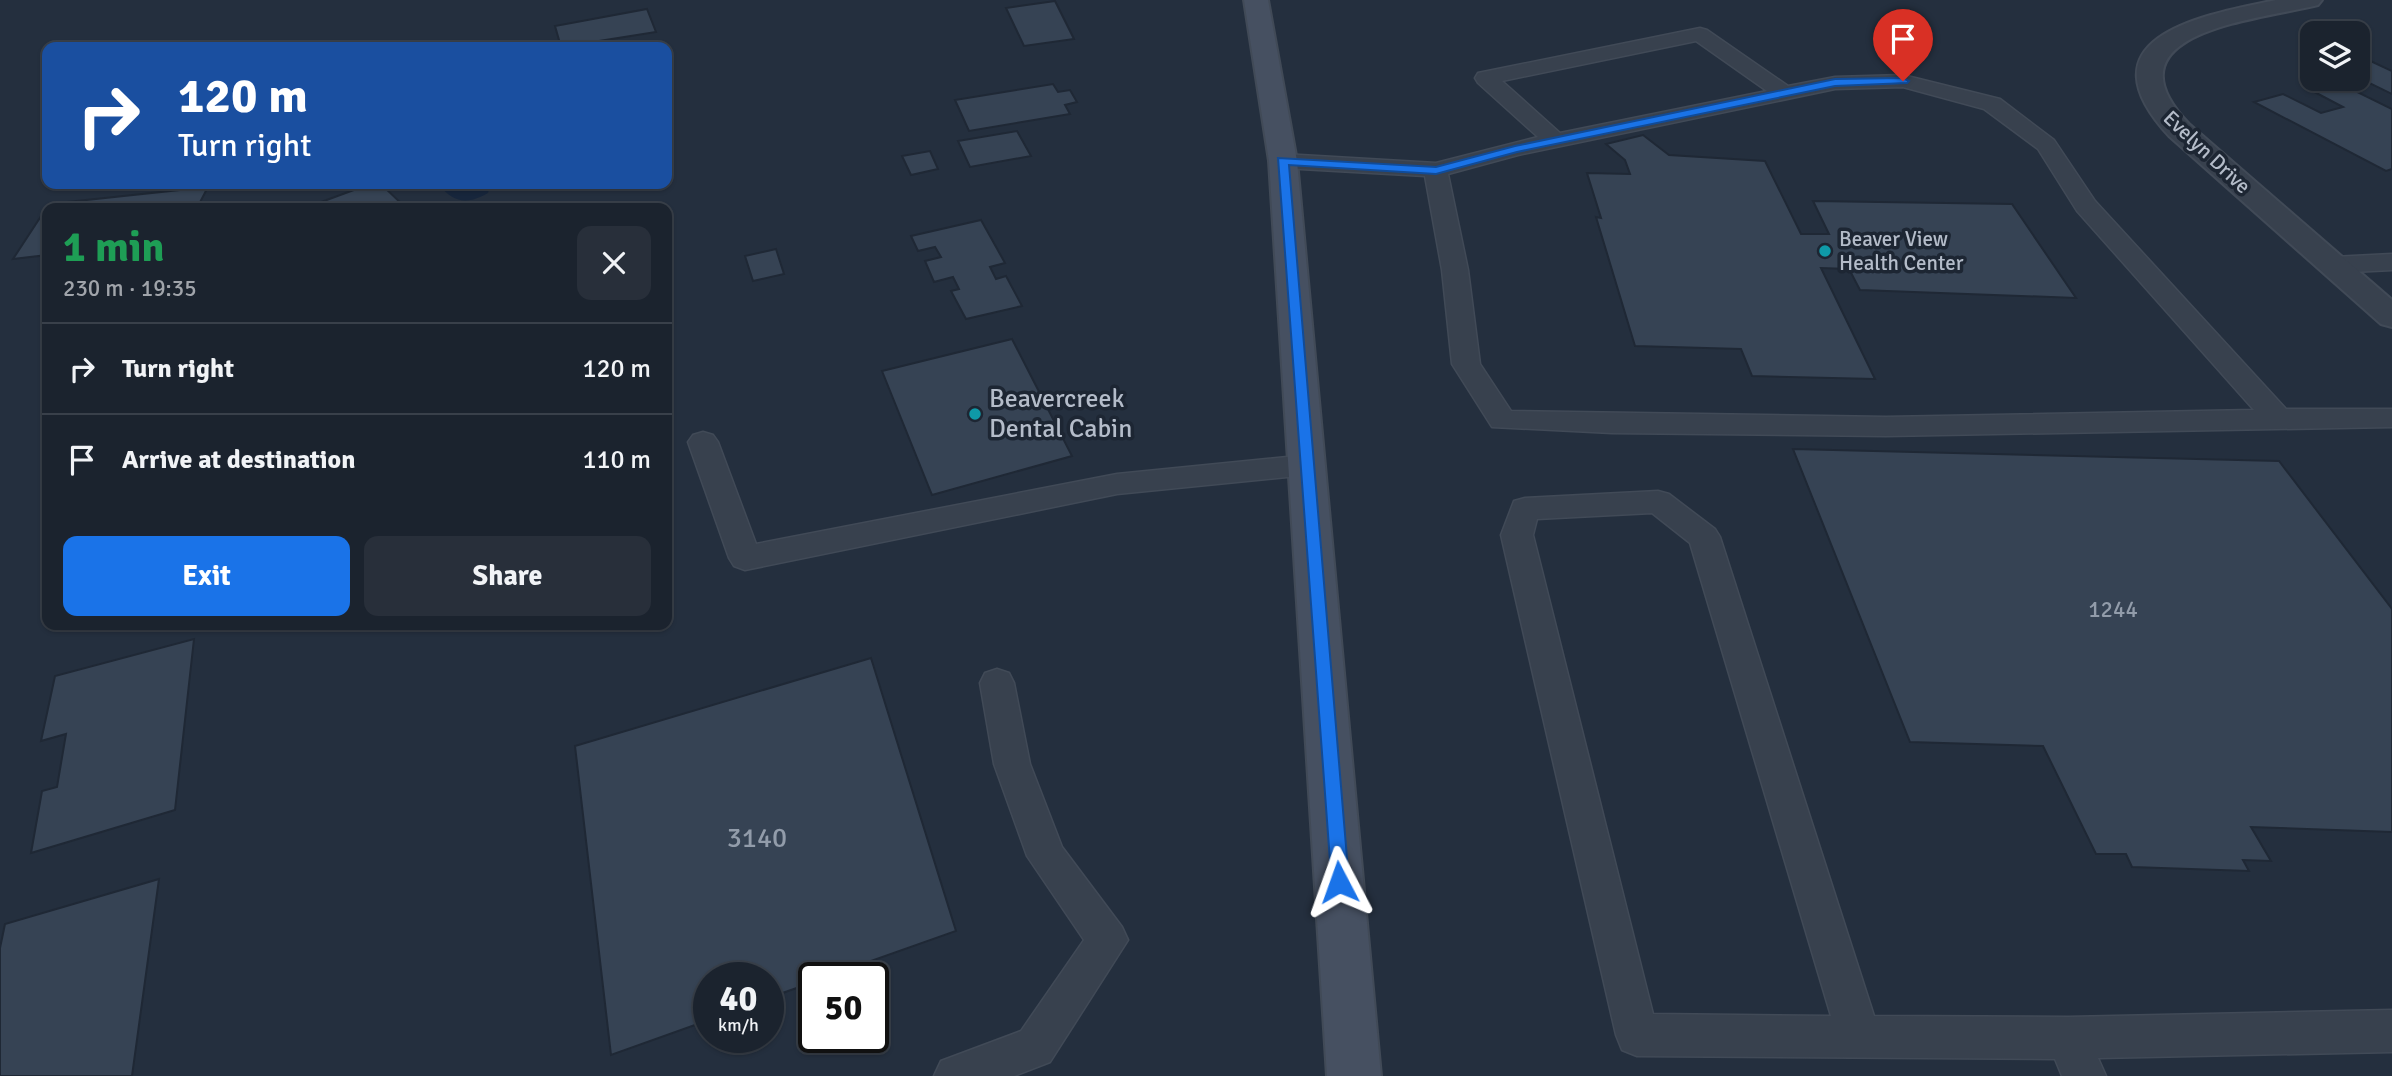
<!DOCTYPE html>
<html lang="en">
<head>
<meta charset="utf-8">
<style>
	:root { --surface:#1b232e; --page:#282f3a; --text:#f1f3f6; --muted:#a0a4aa; --line:#39404a; --accent:#1a73e8 }
	body { margin:0; font-family:Signika,sans-serif; background:var(--page); color:var(--text); height:100vh; display:flex; flex-direction:column; font-size:26px; white-space:nowrap }
	* { box-sizing:border-box; margin:0 }
	p { font-size:23px; color:var(--muted) }
	.icon { flex:none; width:38px; height:38px; fill:none; stroke:currentColor; stroke-width:2; stroke-linecap:round; stroke-linejoin:round }
	.map { position:relative; flex:1; overflow:hidden }
	.sheet { position:absolute; left:42px; top:203px; width:630px; height:427px; display:flex; flex-direction:column; background:var(--surface); border-radius:14px; box-shadow:0 2px 5px #0004,0 0 0 2px var(--line) }
	.sheet>* { flex:none }
	.hud { position:absolute; left:42px; top:42px; width:630px; height:147px; border-radius:14px; box-shadow:0 2px 5px #0004,0 0 0 2px var(--line); background:#1a4fa0; color:#fff; overflow:hidden }
	.controls { position:absolute; left:2300px; top:21px; display:grid; gap:14px }
	.controls a { display:grid; place-items:center; width:70px; height:70px; border-radius:14px; background:var(--surface); box-shadow:0 2px 5px #0004,0 0 0 2px var(--line); font-size:35px }
	.speed { position:absolute; left:693px; top:962px; display:flex; gap:14px; font-size:35px; font-weight:700; text-align:center }
	.speed>* { display:grid; place-content:center; width:91px; height:91px; border-radius:50%; background:var(--surface); box-shadow:0 2px 5px #0004,0 0 0 2px var(--line); line-height:1 }
	.speed small { font-size:18px; font-weight:400 }
	.speed .limit { border:4px solid #111; border-radius:10px; background:#fff; color:#111 }
	.pin { position:absolute; display:grid; place-items:center; width:60px; height:60px; color:#fff; margin:-72px -30px; border-radius:50% 50% 50% 0; rotate:-45deg; box-shadow:0 0 7px #0007 }
	.pin .icon { rotate:45deg }
	.me { position:absolute; width:77px; margin:-38px; rotate:356deg; stroke-linejoin:round; filter:drop-shadow(0 0 5px #0008) }
	.turn { display:flex; align-items:center; gap:24px; height:147px; padding:0 21px; font-size:32px }
	.turn .icon { width:91px; height:91px; stroke-width:2.5 }
	.turn b { display:block; font-size:49px; line-height:60px }
	.round { display:grid; place-items:center; flex:none; width:74px; height:74px; border-radius:14px; background:var(--page) }
	.head { display:flex; align-items:center; justify-content:space-between; height:119px; padding:0 21px }
	h1 { font-size:42px; font-weight:800; line-height:52px; color:#1e9e55 }
	.cta { display:flex; gap:14px; margin-top:auto; padding:14px 21px }
	.cta a { flex:1; height:80px; border-radius:14px; background:var(--accent); color:#fff; font-size:28px; font-weight:800; line-height:80px; text-align:center }
	.cta a+a { background:var(--page); color:var(--text) }
	ul { padding:0; list-style:none }
	li { display:flex; align-items:center; gap:21px; height:91px; padding:0 21px; border-top:2px solid var(--line) }
	li div { flex:1 }
	li b { display:block; font-size:26px }
	li em { font-style:normal }
	.map>svg:first-child { display:block }
	.water { fill:#17263c }
	.building { fill:#364354; stroke:#1f2835; stroke-width:2 }
	.lines { fill:none; stroke-linecap:round; stroke-linejoin:round }
	.lane-casing { stroke:#414a57; stroke-width:3 }
	.street-casing { stroke:#414a57; stroke-width:4 }
	.secondary-casing { stroke:#414a57; stroke-width:4 }
	.lane { fill:#38414e; fill-rule:evenodd }
	.street { fill:#38414e; fill-rule:evenodd }
	.secondary { fill:#465061; fill-rule:evenodd }
	.route { fill:#1a73e8; stroke:#114b97; stroke-width:2 }
	.culture-dot { fill:#0f9aa8; stroke:#1d2633; stroke-width:2.5 }
	.labels { text-anchor:middle; dominant-baseline:central; stroke-width:7; stroke-linejoin:round; paint-order:stroke }
	.far-street-label { font-size:21px; fill:#b4bcc9; stroke:#1d2633 }
	.far-poi-label { font-size:21px; fill:#b4bcc9; stroke:#1d2633; text-anchor:start }
	.number-label { font-size:23px; fill:#929caa }
	.poi-label { font-size:26px; fill:#b4bcc9; stroke:#1d2633; text-anchor:start }
	.near-number-label { font-size:28px; fill:#929caa }
</style>
</head>
<body>
<div class="map">
<svg width="2392" height="1076" viewBox="0 0 2392 1076">
	<rect width="100%" height="100%" fill="#242f3e"/>
	<!-- water -->
	<path class="water" d="M438 184H488L490 185 488 193C467 205 454 203 438 184Z"/>
	<!-- building -->
	<g class="building">
		<polygon points="1055,1 1074,39 1024,46 1006,8"/>
		<polygon points="647,9 656,32 561,47 555,26"/>
		<polygon points="2362,57 2392,71 2392,94 2357,77 2357,59"/>
		<polygon points="2333,80 2392,109 2392,169 2386,171 2254,102 2283,94 2321,113 2343,107 2305,87"/>
		<polygon points="1053,84 1058,92 1070,90 1077,102 1065,105 1070,114 969,131 955,100"/>
		<polygon points="1017,131 1031,156 970,167 958,141"/>
		<polygon points="1643,135 1669,155 1765,161 1801,234 1829,234 1813,201 2012,204 2076,298 1860,290 1849,269 1821,268 1875,379 1752,376 1741,349 1635,346 1596,217 1601,218 1587,173 1630,174 1625,160 1606,144"/>
		<polygon points="930,151 938,169 911,175 902,156"/>
		<polygon points="370,184 381,184 406,208 305,208"/>
		<polygon points="208,187 197,208 47,208 47,255 13,259 49,204"/>
		<polygon points="981,220 1005,263 990,267 996,279 1006,276 1022,306 966,319 951,291 959,289 953,277 934,282 925,261 941,257 935,247 918,251 911,236"/>
		<polygon points="776,249 784,274 753,281 745,256"/>
		<polygon points="1012,339 1072,456 932,495 882,371"/>
		<polygon points="1793,449 2279,461 2392,609 2392,832 2251,827 2271,861 2243,860 2249,871 2132,867 2126,854 2096,854 2043,746 1910,742"/>
		<polygon points="194,639 175,810 31,853 42,791 57,787 66,734 41,741 55,676"/>
		<polygon points="871,658 956,931 823,978 814,978 814,982 768,998 768,978 709,978 709,1020 611,1055 575,746"/>
		<polygon points="159,879 132,1076 0,1076 0,948 5,924"/>
	</g>
	<g class="lines">
		<defs>
			<g id="lane">
				<path d="M1700 28 1707 30 1788 86 1835 77 1903 75 2000 99 2054 140 2095 201 2286 409H2392V427L1886 436 1612 433 1492 427 1452 364 1442 270 1425 176 1283 168 1275 166 1271 161 1275 156 1283 154 1436 163 1538 137 1478 83 1475 78 1478 73ZM1696 41 1767 91 1560 133 1502 81ZM1903 87 1984 109 2038 149 2077 211 2254 410 1886 417 1511 411 1480 364 1468 270 1448 174 1518 155 1835 89Z"/>
				<polygon points="2392,254 2392,270 2333,273 2324,270 2320,265 2324,260 2333,257"/>
				<polygon points="703,432 713,435 718,442 756,544 1117,474 1307,455 1318,458 1322,465 1318,472 1307,475 1117,494 745,570 734,566 729,558 688,442 693,435"/>
				<path d="M1658 491 1669 494 1715 529 1720 537 1874 1016 2068 1017 2392 1010V1052L2098 1058 2106 1076H2062L2055 1059 1637 1056 1622 1050 1616 1035 1501 535 1514 501 1525 498ZM1652 513 1690 543 1831 1016 1653 1014 1533 535 1537 519Z"/>
				<polygon points="997,669 1009,673 1014,683 1030,764 1062,847 1122,927 1128,940 1050,1062 1014,1076 934,1076 941,1061 1021,1031 1084,940 1027,856 994,764 980,683 985,673"/>
			</g>
			<path id="street" d="M2276 0H2322L2318 5C2258 20 2101 32 2189 124L2392 300V327L2381 324 2169 136C2079 38 2198 16 2276 0Z"/>
			<polygon id="secondary" points="1244,0 1268,0 1297,161 1381,1076 1327,1076 1269,161"/>
		</defs>
		<!-- lane casing -->
		<use href="#lane" class="lane-casing"/>
		<!-- street casing -->
		<use href="#street" class="street-casing"/>
		<!-- secondary casing -->
		<use href="#secondary" class="secondary-casing"/>
		<!-- lane -->
		<use href="#lane" class="lane"/>
		<!-- street -->
		<use href="#street" class="street"/>
		<!-- secondary -->
		<use href="#secondary" class="secondary"/>
	</g>
	<!-- route -->
	<polygon class="route" points="1903,78 1909,81 1907,83 1835,86 1517,152 1436,174 1289,165 1349,882 1346,888 1339,891 1332,888 1278,158 1436,167 1515,146 1835,79"/>
	<!-- markers -->
	<g class="culture-dot">
		<circle cx="1825" cy="251" r="7"/>
		<circle cx="975" cy="414" r="7"/>
	</g>
	<g class="labels">
		<!-- far-street labels -->
		<g class="far-street-label">
			<text transform="translate(2207 152) rotate(43)">Evelyn Drive</text>
		</g>
		<!-- far-poi labels -->
		<g class="far-poi-label">
			<text x="1839" y="239">Beaver View<tspan x="1839" dy="24">Health Center</tspan></text>
		</g>
		<!-- number labels -->
		<g class="number-label">
			<text x="2113" y="609">1244</text>
		</g>
		<!-- poi labels -->
		<g class="poi-label">
			<text x="989" y="399">Beavercreek<tspan x="989" dy="30">Dental Cabin</tspan></text>
		</g>
		<!-- near-number labels -->
		<g class="near-number-label">
			<text x="757" y="838">3140</text>
		</g>
	</g>
</svg>
<div class="controls">
<a><svg class="icon" aria-label="layers" viewBox="0 0 24 24"><path d="M12 4l9 5-9 5-9-5zM3 14l9 5 9-5"/></svg></a>
</div>
<div class="speed"><div>40<small>km/h</small></div><div class="limit">50</div></div>
<div class="pin" style="left:1903px;top:81px;background:#d93025"><svg class="icon" aria-label="arrive" viewBox="0 0 24 24"><path d="M6 21V4h12l-3 4 3 4H6"/></svg></div>
<svg class="me" style="left:1339px;top:882px" viewBox="-20 -20 40 40"><path d="M0-17L14 15 0 8-14 15z" fill="#1a73e8" stroke="#fff" stroke-width="4"/></svg>
<div class="hud">
<div class="turn"><svg class="icon" aria-label="right" viewBox="0 0 24 24"><path d="M7 20v-9h11M14 6l5 5-5 5"/></svg><div><b>120 m</b>Turn right</div></div>
</div>
<section class="sheet">
<div class="head"><div><h1>1 min</h1><p>230 m · 19:35</p></div><a class="round"><svg class="icon" aria-label="close" viewBox="0 0 24 24"><path d="M6 6l12 12M18 6L6 18"/></svg></a></div>
<ul>
<li><svg class="icon" aria-label="right" viewBox="0 0 24 24"><path d="M7 20v-9h11M14 6l5 5-5 5"/></svg><div><b>Turn right</b></div><em>120 m</em></li>
<li><svg class="icon" aria-label="arrive" viewBox="0 0 24 24"><path d="M6 21V4h12l-3 4 3 4H6"/></svg><div><b>Arrive at destination</b></div><em>110 m</em></li>
</ul>
<div class="cta"><a>Exit</a><a>Share</a></div>
</section>
</div>
</body>
</html>
